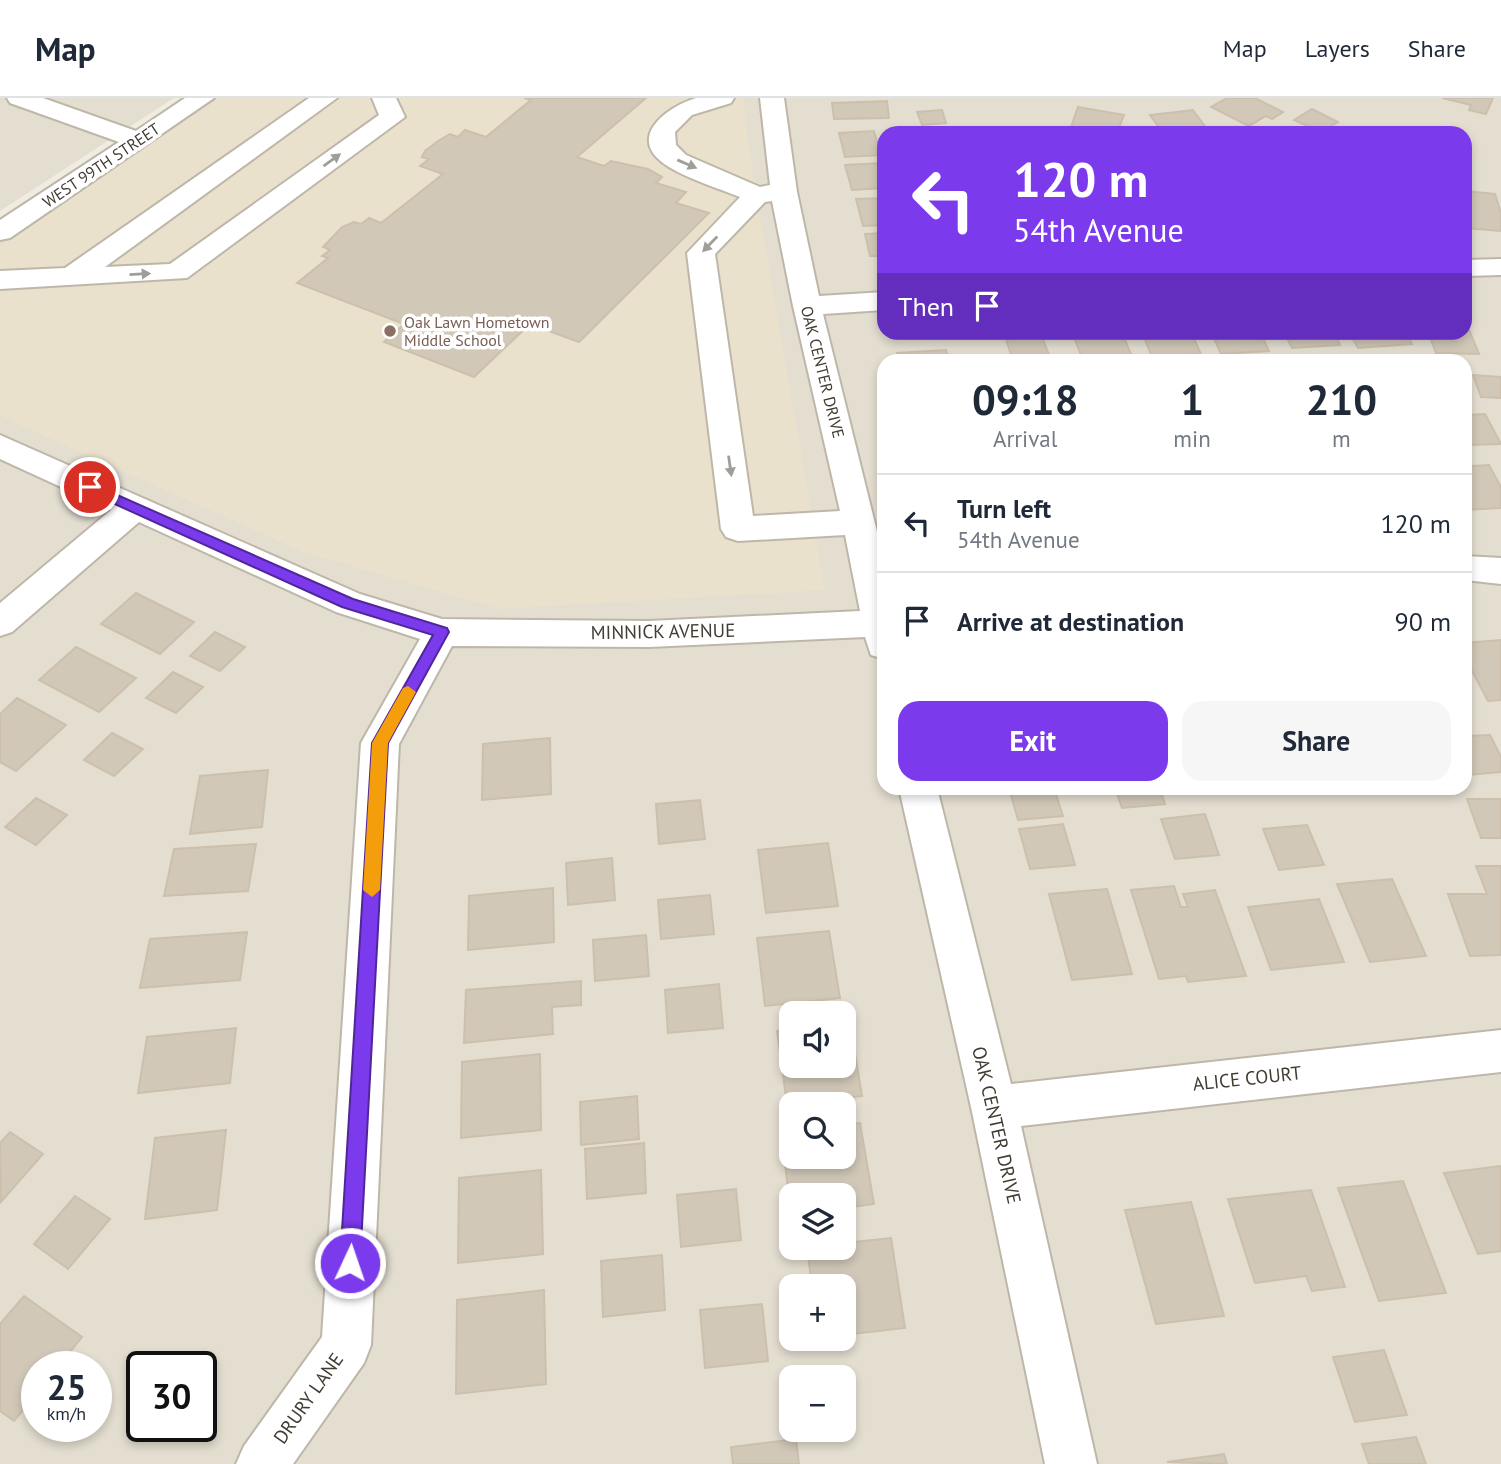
<!DOCTYPE html>
<html lang="en">
<head>
<meta charset="utf-8">
<style>
	:root { --surface:#fff; --page:#f6f6f7; --text:#1f2937; --muted:#747a83; --line:#e0e1e3; --accent:#7c3aed }
	body { margin:0; font-family:"PT Sans",sans-serif; background:var(--page); color:var(--text); height:100vh; display:flex; flex-direction:column; font-size:26px; white-space:nowrap }
	* { box-sizing:border-box; margin:0 }
	p { font-size:23px; color:var(--muted) }
	.icon { flex:none; width:38px; height:38px; fill:none; stroke:currentColor; stroke-width:2; stroke-linecap:round; stroke-linejoin:round }
	.map { position:relative; flex:1; overflow:hidden }
	.details { position:absolute; left:877px; top:256px; width:595px; height:441px; display:flex; flex-direction:column; background:var(--surface); border-radius:21px; box-shadow:0 4px 10px #0003 }
	.details>* { flex:none }
	.banner { position:absolute; left:877px; top:28px; width:595px; height:214px; border-radius:21px; box-shadow:0 4px 10px #0003; background:#7c3aed; color:#fff; overflow:hidden }
	.fabs { position:absolute; left:779px; top:903px; display:grid; gap:14px }
	.fabs a { display:grid; place-items:center; width:77px; height:77px; border-radius:14px; background:var(--surface); box-shadow:0 4px 10px #0003; font-size:35px }
	.speed { position:absolute; left:21px; top:1253px; display:flex; gap:14px; font-size:35px; font-weight:700; text-align:center }
	.speed>* { display:grid; place-content:center; width:91px; height:91px; border-radius:50%; background:var(--surface); box-shadow:0 4px 10px #0003; line-height:1 }
	.speed small { font-size:18px; font-weight:400 }
	.speed .limit { border:4px solid #111; border-radius:10px; background:#fff; color:#111 }
	.pin { position:absolute; display:grid; place-items:center; width:60px; height:60px; color:#fff; margin:-30px; border:4px solid #fff; border-radius:50%; box-shadow:0 2px 7px #0007 }
	.me { position:absolute; width:77px; margin:-38px; rotate:3deg; stroke-linejoin:round; filter:drop-shadow(0 0 5px #0008) }
	.turn { display:flex; align-items:center; gap:24px; height:147px; padding:0 21px; font-size:32px }
	.turn .icon { width:91px; height:91px; stroke-width:2.5 }
	.turn b { display:block; font-size:49px; line-height:60px }
	.then { display:flex; align-items:center; height:66px; padding:0 21px; background:#0003; gap:14px; font-size:26px }
	.eta { display:flex; justify-content:space-evenly; align-items:center; height:119px; text-align:center }
	.eta b { font-size:42px; font-weight:800; line-height:49px }
	.primary-button { display:flex; gap:14px; margin-top:auto; padding:14px 21px }
	.primary-button a { flex:1; height:80px; border-radius:21px; background:var(--accent); color:#fff; font-size:28px; font-weight:800; line-height:80px; text-align:center }
	.primary-button a+a { background:var(--page); color:var(--text) }
	ul { padding:0; list-style:none }
	li { display:flex; align-items:center; gap:21px; height:98px; padding:0 21px; border-top:2px solid var(--line) }
	li div { flex:1 }
	li b { display:block; font-size:26px }
	li em { font-style:normal }
	header { display:flex; align-items:center; gap:42px; box-sizing:border-box; height:98px; padding:0 35px; background:var(--surface); border-bottom:2px solid var(--line) }
	header strong { font-size:33px }
	nav { display:flex; gap:38px; margin-inline-start:auto; font-size:24px }
	.map>svg:first-child { display:block }
	.residential { fill:#e4ded1; fill-rule:evenodd }
	.education { fill:#e9e1cc }
	.building { fill:#d1c8b8; stroke:#ccc0ac; stroke-width:2 }
	.lines { fill:none; stroke-linecap:round; stroke-linejoin:round }
	.minor-casing { stroke:#beb7a9; stroke-width:4 }
	.minor { fill:#fff; fill-rule:evenodd }
	.oneway { fill:#a09e99 }
	.route { fill:#7c3aed; stroke:#51269a; stroke-width:2 }
	.slow { fill:#f59e0b }
	.education-dot { fill:#8d6e63; stroke:#fff; stroke-width:2.5 }
	.labels { text-anchor:middle; dominant-baseline:central; stroke-width:7; stroke-linejoin:round; paint-order:stroke }
	.far-street-label { font-size:16px; fill:#423c33; stroke:#fff }
	.far-education-label { font-size:16px; fill:#785e54; stroke:#fff; text-anchor:start }
	.street-label { font-size:19px; fill:#423c33; stroke:#fff }
</style>
</head>
<body>
<header>
<strong>Map</strong>
<nav><a>Map</a><a>Layers</a><a>Share</a></nav>
</header>
<div class="map">
<svg width="1501" height="1366" viewBox="0 0 1501 1366">
	<rect width="100%" height="100%" fill="#f0ece2"/>
	<!-- residential -->
	<g class="residential">
		<polygon points="0,0 174,0 0,113"/>
		<path d="M202 0H1501V1366H0V134ZM884 35H1465V234H884ZM884 262H1465V690H884ZM791 915H844V968H791ZM791 1006H844V1059H791ZM791 1097H844V1150H791ZM791 1188H844V1241H791ZM37 1269H96V1328H37ZM142 1269H201V1328H142ZM791 1279H844V1332H791Z"/>
	</g>
	<!-- education -->
	<polygon class="education" points="220,0 743,0 753,78 825,492 499,511 303,454 0,318 0,148"/>
	<!-- building -->
	<g class="building">
		<polygon points="524,0 646,0 577,59 604,68 611,63 648,71 662,79 656,85 686,94 676,105 709,115 579,244 530,226 474,279 384,244 404,226 297,185 328,160 322,158 330,152 323,149 342,129 354,124 361,126 369,120 381,125 443,76 420,68 429,61 422,59 425,53 438,43 450,36 458,39 465,32 486,39 531,2"/>
		<polygon points="1227,0 1255,0 1283,14 1272,21 1266,18 1249,28 1211,9"/>
		<polygon points="1442,0 1493,0 1486,16 1469,12 1471,7"/>
		<polygon points="887,3 889,20 834,21 832,5"/>
		<polygon points="1078,9 1124,17 1117,35 1069,35"/>
		<polygon points="1312,11 1338,24 1321,34 1294,22"/>
		<polygon points="942,12 946,25 922,27 917,14"/>
		<polygon points="1193,12 1210,35 1163,35 1150,17"/>
		<polygon points="874,33 881,57 845,59 839,35"/>
		<polygon points="881,65 884,90 852,92 845,67"/>
		<polygon points="1465,93 1495,96 1501,115 1501,133 1465,130"/>
		<polygon points="884,100 884,127 863,128 856,101"/>
		<polygon points="884,135 884,158 870,158 865,136"/>
		<polygon points="1465,222 1479,256 1436,255 1428,234 1465,234"/>
		<polygon points="1122,234 1132,259 1083,262 1073,237"/>
		<polygon points="1142,234 1191,234 1201,256 1152,259"/>
		<polygon points="1211,234 1260,234 1269,253 1221,256"/>
		<polygon points="1284,234 1334,234 1340,247 1292,250"/>
		<polygon points="1349,234 1406,234 1412,246 1358,250"/>
		<polygon points="1042,239 1051,262 1013,262 1006,242"/>
		<polygon points="946,252 949,262 899,262 897,255"/>
		<polygon points="1473,277 1501,279 1501,300 1481,299"/>
		<polygon points="1485,316 1501,346 1469,347 1465,338 1465,317"/>
		<polygon points="1465,358 1472,368 1489,367 1501,389 1501,410 1465,412"/>
		<polygon points="136,495 194,524 160,556 101,526"/>
		<polygon points="215,534 245,549 220,573 190,558"/>
		<polygon points="1501,542 1501,602 1488,603 1465,560 1465,545"/>
		<polygon points="76,549 136,580 99,614 39,582"/>
		<polygon points="173,574 203,589 176,615 146,600"/>
		<polygon points="17,600 66,627 16,673 0,664 0,616"/>
		<polygon points="112,635 143,651 114,678 84,662"/>
		<polygon points="1490,637 1501,659 1501,674 1469,677 1465,667 1465,638"/>
		<polygon points="550,640 551,696 482,702 483,646"/>
		<polygon points="268,672 262,729 190,736 200,678"/>
		<polygon points="1009,690 1054,690 1063,718 1018,722"/>
		<polygon points="1115,690 1160,690 1165,706 1122,710"/>
		<polygon points="36,700 67,717 36,747 5,729"/>
		<polygon points="1467,701 1501,701 1501,740 1481,740"/>
		<polygon points="700,702 705,741 659,746 656,706"/>
		<polygon points="1205,716 1219,757 1175,761 1161,721"/>
		<polygon points="1063,726 1075,767 1030,771 1019,731"/>
		<polygon points="1307,727 1324,767 1279,772 1263,731"/>
		<polygon points="828,745 838,808 766,815 758,752"/>
		<polygon points="256,746 248,793 164,798 174,751"/>
		<polygon points="612,760 615,802 568,807 566,765"/>
		<polygon points="1476,768 1501,768 1501,857 1470,858 1448,796 1487,796"/>
		<polygon points="1392,781 1426,858 1370,864 1337,786"/>
		<polygon points="1174,788 1181,809 1188,809 1183,796 1215,792 1246,878 1188,884 1186,878 1159,881 1131,792"/>
		<polygon points="553,790 554,844 468,852 469,798"/>
		<polygon points="1107,791 1132,876 1072,882 1049,796"/>
		<polygon points="710,797 714,836 661,841 658,802"/>
		<polygon points="1319,801 1344,864 1271,872 1248,809"/>
		<polygon points="829,833 840,900 765,908 757,840"/>
		<polygon points="247,834 240,882 140,890 150,841"/>
		<polygon points="646,837 649,878 595,883 593,842"/>
		<polygon points="581,883 581,907 552,909 553,936 464,945 466,892"/>
		<polygon points="719,886 723,930 668,935 665,892"/>
		<polygon points="850,925 862,998 787,1006 777,933 791,931 791,968 844,968 844,926"/>
		<polygon points="236,930 230,985 138,995 147,939"/>
		<polygon points="540,956 541,1032 461,1040 462,964"/>
		<polygon points="637,998 639,1041 581,1047 580,1004"/>
		<polygon points="860,1025 874,1106 844,1110 844,1097 791,1097 791,1115 781,1034 791,1032 791,1059 844,1059 844,1027"/>
		<polygon points="226,1032 217,1112 145,1121 155,1040"/>
		<polygon points="10,1034 43,1056 1,1104 0,1045"/>
		<polygon points="644,1045 646,1095 587,1101 585,1051"/>
		<polygon points="1501,1068 1501,1153 1478,1156 1444,1075"/>
		<polygon points="541,1072 543,1156 458,1165 459,1080"/>
		<polygon points="1403,1083 1446,1195 1379,1203 1338,1090"/>
		<polygon points="736,1091 741,1142 681,1149 677,1097"/>
		<polygon points="1311,1092 1345,1189 1312,1193 1306,1178 1255,1185 1228,1101"/>
		<polygon points="75,1098 110,1121 68,1171 34,1146"/>
		<polygon points="1191,1104 1224,1218 1156,1226 1125,1112"/>
		<polygon points="891,1140 905,1230 844,1237 844,1188 812,1188 807,1150 844,1150 844,1145"/>
		<polygon points="662,1157 665,1212 603,1219 601,1163"/>
		<polygon points="544,1192 546,1286 456,1296 457,1202"/>
		<polygon points="24,1198 82,1239 58,1269 37,1269 37,1295 14,1323 0,1313 0,1226"/>
		<polygon points="762,1206 768,1263 705,1270 700,1212"/>
		<polygon points="1384,1252 1407,1317 1355,1324 1333,1259"/>
		<polygon points="1416,1339 1426,1366 1369,1366 1362,1346"/>
		<polygon points="796,1341 799,1366 733,1366 731,1349"/>
		<polygon points="1224,1356 1227,1366 1167,1364"/>
	</g>
	<g class="lines">
		<defs>
			<g id="minor">
				<polygon points="7,0 43,0 136,33 185,0 214,0 10,140 0,142 0,122 119,44 10,5"/>
				<polygon points="309,0 337,0 105,169 170,166 379,17 372,0 396,0 405,19 187,180 0,191 0,173 65,170"/>
				<path d="M696 0H734L731 5 692 17 675 34 676 47 686 57 760 89 770 87 760 0H784L797 94 819 198 884 194V212L823 216 884 462V561L871 557 865 539 649 549 452 548 399 646 371 1247 364 1265 293 1366H236L244 1348 322 1239 361 645 420 541 336 514 139 424 12 534 0 538V505L111 412 0 361V337L360 496 442 521 649 523 860 513 845 437 738 443 726 439 721 431 687 155 740 99C717 90 691 82 669 69 624 42 664 10 696 0ZM772 103 793 208 840 413 753 418 715 156 765 104Z"/>
				<polygon points="1501,161 1501,177 1465,178 1465,162"/>
				<polygon points="1465,458 1501,460 1501,486 1465,482"/>
				<polygon points="899,690 937,690 1011,986 1501,932 1501,974 1021,1028 1097,1366 1045,1366 971,1009"/>
			</g>
		</defs>
		<!-- minor casing -->
		<use href="#minor" class="minor-casing"/>
		<!-- minor -->
		<use href="#minor" class="minor"/>
	</g>
	<!-- one-way arrows -->
	<defs><path id="oneway-solid" d="M-6-.8H1V-3.2L6.5 0L1 3.2V.8H-6Z" transform="scale(1.75)"/></defs>
	<g class="oneway">
		<use href="#oneway-solid" transform="translate(332 62) rotate(-36)"/>
		<use href="#oneway-solid" transform="translate(687 66) rotate(23)"/>
		<use href="#oneway-solid" transform="translate(710 146) rotate(134)"/>
		<use href="#oneway-solid" transform="translate(140 176) rotate(-3)"/>
		<use href="#oneway-solid" transform="translate(730 368) rotate(82)"/>
	</g>
	<!-- route -->
	<polygon class="route" points="90,385 353,501 447,530 449,534 388,645 360,1165 357,1172 350,1175 343,1172 340,1165 372,645 433,537 342,509 86,393 86,386"/>
	<!-- slow -->
	<polygon class="slow" points="408,588 416,594 388,645 380,792 372,799 363,792 372,645 403,590"/>
	<!-- markers -->
	<circle class="education-dot" cx="390" cy="233" r="7"/>
	<g class="labels">
		<!-- far-street labels -->
		<g class="far-street-label">
			<text transform="translate(101 67) rotate(-34)">WEST 99TH STREET</text>
			<text transform="translate(823 274) rotate(76)">OAK CENTER DRIVE</text>
		</g>
		<!-- far-education labels -->
		<g class="far-education-label">
			<text x="404" y="224">Oak Lawn Hometown<tspan x="404" dy="18">Middle School</tspan></text>
		</g>
		<!-- street labels -->
		<g class="street-label">
			<text transform="translate(663 533) rotate(-1)">MINNICK AVENUE</text>
			<text transform="translate(1247 980) rotate(-6)">ALICE COURT</text>
			<text transform="translate(997 1027) rotate(77)">OAK CENTER DRIVE</text>
			<text transform="translate(308 1300) rotate(-55)">DRURY LANE</text>
		</g>
	</g>
</svg>
<div class="fabs">
<a><svg class="icon" aria-label="sound" viewBox="0 0 24 24"><path d="M4 9h4l5-4v14l-5-4H4zM17 9q2 3 0 6"/></svg></a>
<a><svg class="icon" aria-label="search" viewBox="0 0 24 24"><circle cx="10" cy="10" r="6"/><path d="M15 15l6 6"/></svg></a>
<a><svg class="icon" aria-label="layers" viewBox="0 0 24 24"><path d="M12 4l9 5-9 5-9-5zM3 14l9 5 9-5"/></svg></a>
<a>+</a>
<a>−</a>
</div>
<div class="speed"><div>25<small>km/h</small></div><div class="limit">30</div></div>
<div class="pin" style="left:90px;top:389px;background:#d93025"><svg class="icon" aria-label="arrive" viewBox="0 0 24 24"><path d="M6 21V4h12l-3 4 3 4H6"/></svg></div>
<svg class="me" style="left:350px;top:1165px" viewBox="-20 -20 40 40"><circle r="17" fill="#7c3aed" stroke="#fff" stroke-width="3"/><path d="M0-11L8 9 0 5-8 9z" fill="#fff"/></svg>
<div class="banner">
<div class="turn"><svg class="icon" aria-label="left" viewBox="0 0 24 24"><path d="M17 20v-9H6M10 6l-5 5 5 5"/></svg><div><b>120 m</b>54th Avenue</div></div>
<div class="then">Then<svg class="icon" aria-label="arrive" viewBox="0 0 24 24"><path d="M6 21V4h12l-3 4 3 4H6"/></svg></div>
</div>
<section class="details">
<div class="eta">
<div><b>09:18</b><p>Arrival</p></div>
<div><b>1</b><p>min</p></div>
<div><b>210</b><p>m</p></div>
</div>
<ul>
<li><svg class="icon" aria-label="left" viewBox="0 0 24 24"><path d="M17 20v-9H6M10 6l-5 5 5 5"/></svg><div><b>Turn left</b><p>54th Avenue</p></div><em>120 m</em></li>
<li><svg class="icon" aria-label="arrive" viewBox="0 0 24 24"><path d="M6 21V4h12l-3 4 3 4H6"/></svg><div><b>Arrive at destination</b></div><em>90 m</em></li>
</ul>
<div class="primary-button"><a>Exit</a><a>Share</a></div>
</section>
</div>
</body>
</html>
